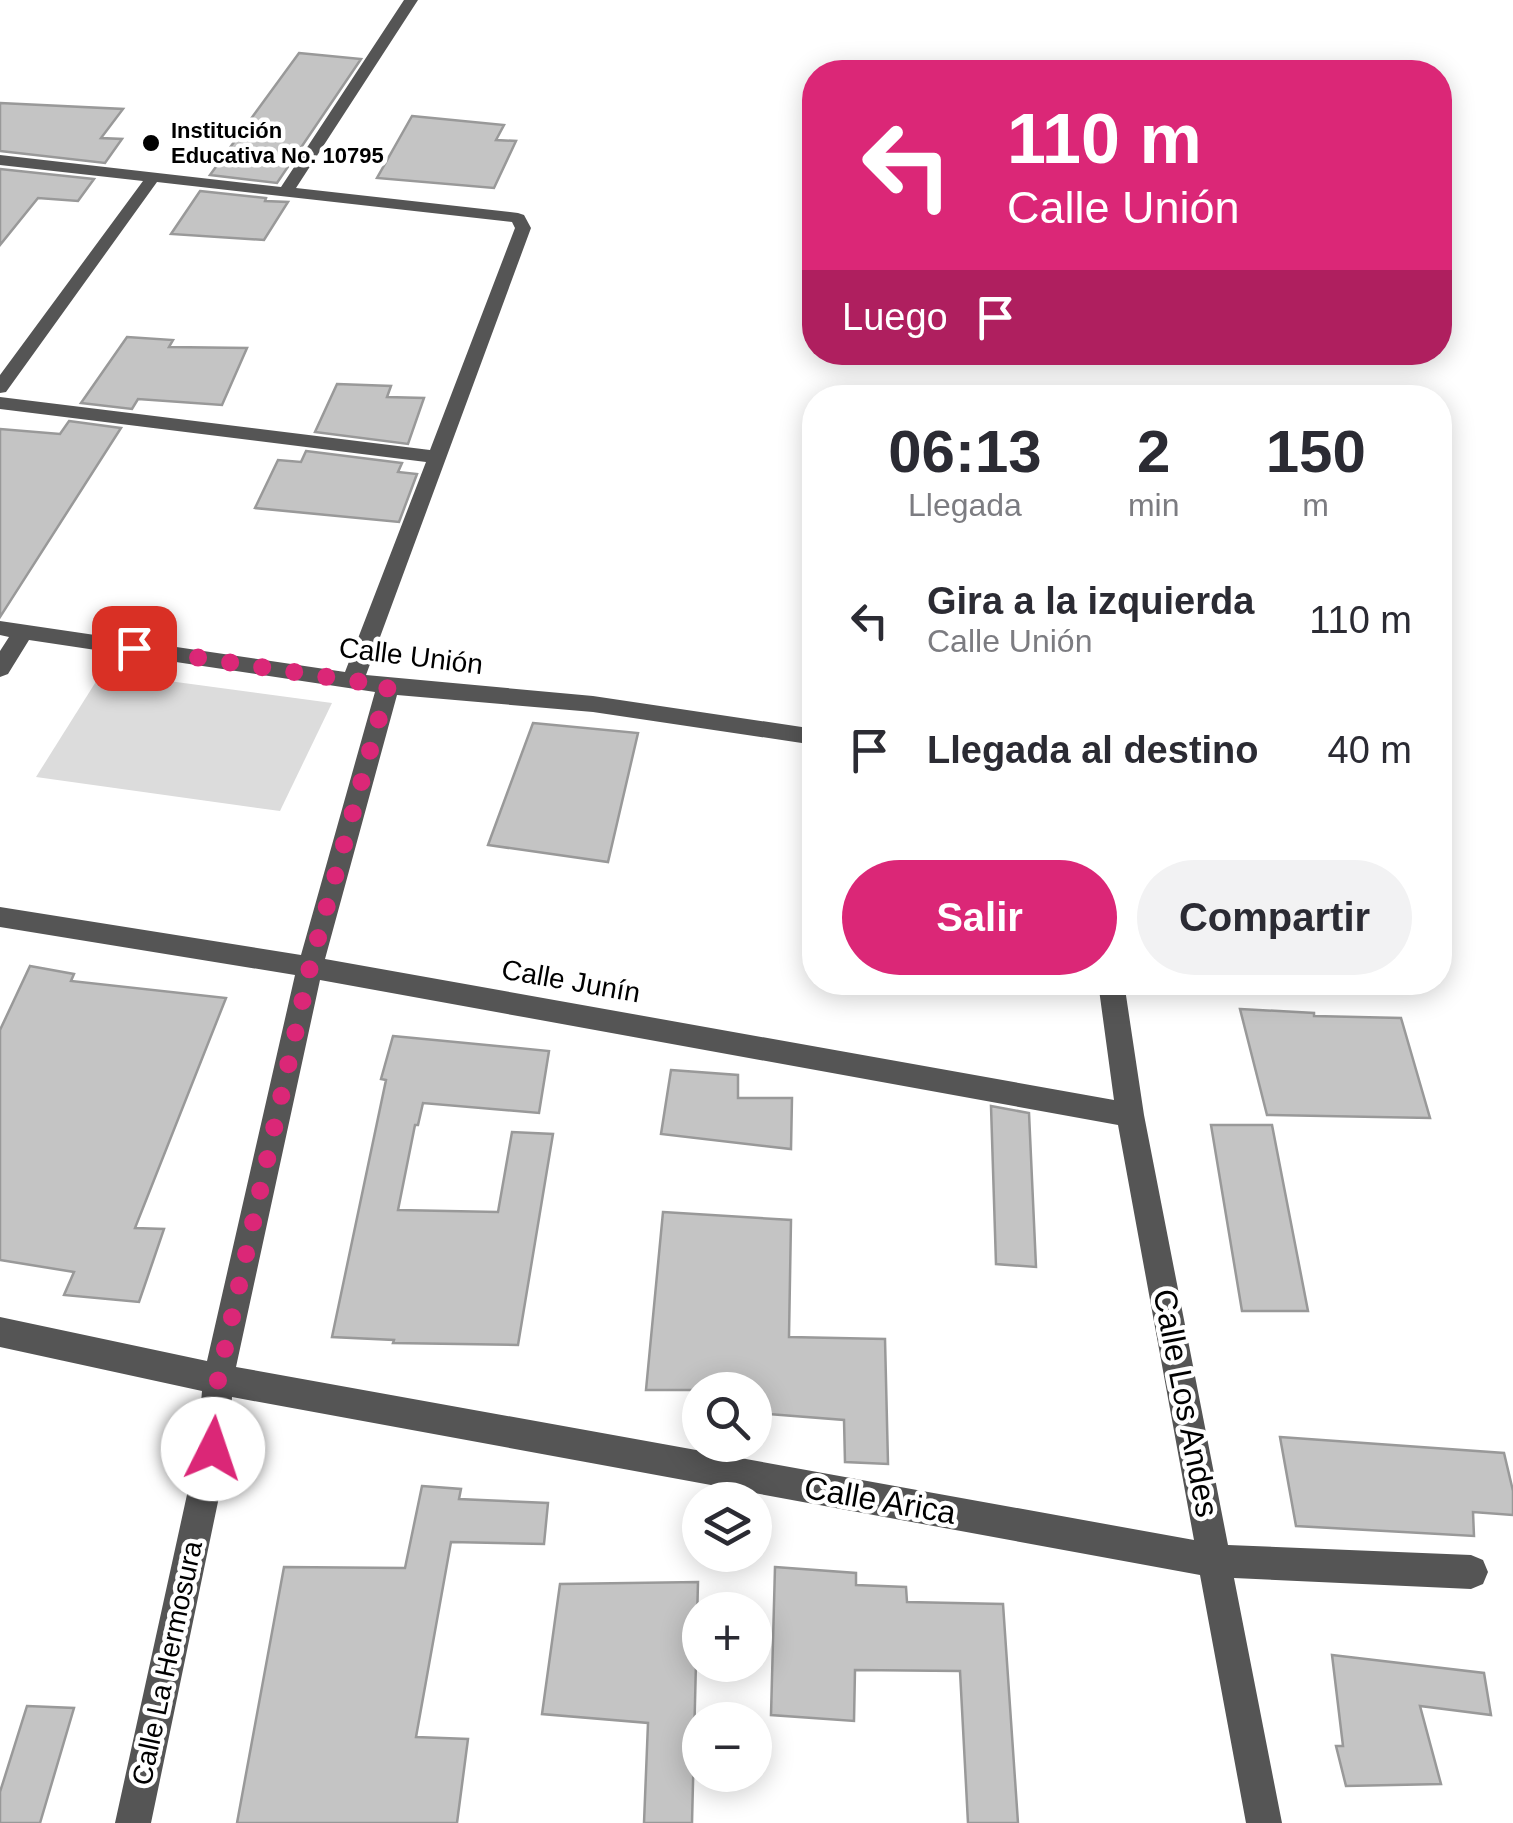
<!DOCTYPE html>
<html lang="es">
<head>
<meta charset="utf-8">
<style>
	:root { --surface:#fff; --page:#f2f2f3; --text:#2b2b33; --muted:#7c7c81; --accent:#db2777 }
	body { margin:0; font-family:Helvetica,sans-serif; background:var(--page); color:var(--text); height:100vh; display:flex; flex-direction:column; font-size:38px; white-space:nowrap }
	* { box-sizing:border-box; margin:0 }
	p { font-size:32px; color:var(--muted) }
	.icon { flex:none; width:55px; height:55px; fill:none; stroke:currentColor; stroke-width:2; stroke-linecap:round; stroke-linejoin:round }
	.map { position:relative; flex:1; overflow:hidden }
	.drawer { position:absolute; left:802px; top:385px; width:650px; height:610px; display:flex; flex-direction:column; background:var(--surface); border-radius:40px; box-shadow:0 5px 25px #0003 }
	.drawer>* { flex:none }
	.guide { position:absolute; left:802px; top:60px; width:650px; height:305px; border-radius:40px; box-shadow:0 5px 25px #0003; background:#db2777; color:#fff; overflow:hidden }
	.controls { position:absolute; left:682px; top:1372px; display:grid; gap:20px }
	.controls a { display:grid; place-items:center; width:90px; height:90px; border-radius:50%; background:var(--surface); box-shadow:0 5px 25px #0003; font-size:50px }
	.pin { position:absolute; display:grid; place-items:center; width:85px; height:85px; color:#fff; margin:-42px; border-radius:20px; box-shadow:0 5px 15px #0006 }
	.me { position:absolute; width:110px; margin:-55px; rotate:4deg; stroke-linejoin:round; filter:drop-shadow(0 0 8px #0008) }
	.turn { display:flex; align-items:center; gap:35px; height:210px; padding:0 40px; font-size:45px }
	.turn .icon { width:130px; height:130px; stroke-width:2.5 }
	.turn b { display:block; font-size:70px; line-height:85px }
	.then { display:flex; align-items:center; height:95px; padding:0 40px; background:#0003; gap:20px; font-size:38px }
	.eta { display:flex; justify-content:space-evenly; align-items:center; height:170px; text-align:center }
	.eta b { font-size:60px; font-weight:800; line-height:70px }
	.cta { display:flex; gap:20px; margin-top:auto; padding:20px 40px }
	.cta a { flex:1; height:115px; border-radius:60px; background:var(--accent); color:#fff; font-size:40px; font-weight:800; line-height:115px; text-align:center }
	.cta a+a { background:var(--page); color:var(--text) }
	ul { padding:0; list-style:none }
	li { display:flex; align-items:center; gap:30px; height:130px; padding:0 40px }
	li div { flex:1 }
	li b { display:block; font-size:38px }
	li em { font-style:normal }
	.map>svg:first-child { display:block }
	.green { fill:#dcdcdc }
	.building { fill:#c4c4c4; stroke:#999; stroke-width:2.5 }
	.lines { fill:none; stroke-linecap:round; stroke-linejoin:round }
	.minor { fill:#555; fill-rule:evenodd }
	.route { stroke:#db2777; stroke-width:18; stroke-dasharray:0 32.4 }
	.poi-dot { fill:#000; stroke:#fff; stroke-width:4 }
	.labels { text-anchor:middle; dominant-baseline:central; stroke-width:9; stroke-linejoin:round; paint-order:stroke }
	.far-poi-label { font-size:22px; font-weight:bold; fill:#000; stroke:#fff; text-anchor:start }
	.street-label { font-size:28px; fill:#000; stroke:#fff }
	.near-street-label { font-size:32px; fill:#000; stroke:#fff }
</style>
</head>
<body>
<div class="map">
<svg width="1513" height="1823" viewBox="0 0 1513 1823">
	<rect width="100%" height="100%" fill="#fff"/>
	<!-- green -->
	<polygon class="green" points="102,672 332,703 280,811 36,777"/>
	<!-- building -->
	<g class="building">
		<polygon points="299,53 361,59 277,183 210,175"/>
		<polygon points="0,103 123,109 101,138 122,139 105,163 0,151"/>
		<polygon points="412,116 504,125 496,140 516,141 494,188 377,178"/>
		<polygon points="0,169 94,179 78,201 38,198 0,245"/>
		<polygon points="200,191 266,198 265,201 288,202 264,240 171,234"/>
		<polygon points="127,337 173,340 169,347 247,348 222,405 138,399 132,409 81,403"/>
		<polygon points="337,384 391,386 387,397 424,398 408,444 315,432"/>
		<polygon points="69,421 121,428 0,617 0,429 60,434"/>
		<polygon points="306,451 402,463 398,472 417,474 399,522 255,508 278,460 301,462"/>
		<polygon points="533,723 638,733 608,862 488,845"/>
		<polygon points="30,966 74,974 71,981 226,998 135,1228 164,1229 139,1302 64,1295 74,1272 0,1260 0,1030"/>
		<polygon points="1240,1009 1314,1013 1314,1016 1401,1018 1430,1118 1267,1115"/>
		<polygon points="393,1036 549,1051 539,1113 423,1103 418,1125 415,1125 398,1210 498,1212 512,1132 553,1134 518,1345 393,1343 394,1340 332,1337 386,1080 381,1079"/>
		<polygon points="671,1070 738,1075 738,1098 792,1098 791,1149 661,1134"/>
		<polygon points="991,1106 1029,1113 1036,1267 996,1264"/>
		<polygon points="1211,1125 1272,1125 1308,1311 1242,1311"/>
		<polygon points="663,1212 791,1220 789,1337 885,1339 888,1464 845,1462 844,1420 755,1413 755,1390 646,1390"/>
		<polygon points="1280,1437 1504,1453 1513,1491 1513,1515 1473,1512 1474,1536 1296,1526"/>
		<polygon points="422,1486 461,1489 459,1499 548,1503 544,1544 451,1542 416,1737 468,1739 457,1823 237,1823 284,1567 405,1568"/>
		<polygon points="775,1567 856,1573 856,1585 906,1587 907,1602 1003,1604 1018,1823 968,1823 960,1671 855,1670 854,1721 771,1715"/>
		<polygon points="698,1582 692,1823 644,1823 648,1723 542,1714 560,1584"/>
		<polygon points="1332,1655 1484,1673 1491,1715 1420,1706 1441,1784 1346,1786 1336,1746 1343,1746"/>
		<polygon points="27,1706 74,1708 40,1823 0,1823 0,1792"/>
	</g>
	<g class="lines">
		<!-- minor -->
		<path class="minor" d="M404 0H418L296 188 518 213 524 215 531 228 366 675 593 696 815 729V745L593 712 397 695 325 959 1114 1100 1098 982H1124L1144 1115 1228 1545 1471 1555 1483 1560 1488 1572 1483 1584 1471 1589 1234 1578 1282 1823H1246L1200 1575 232 1397 229 1449 151 1823H115L197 1449 202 1391 0 1347V1317L207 1361 295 975 0 927V907L301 955 375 692 29 640 8 674 0 677V651L9 637 0 635V621L345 672 426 462 0 409V397L430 450 515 228 512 222 157 182 6 392 0 393V375L143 181 0 165V155L281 187ZM320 980 1118 1125 1194 1540 236 1367Z"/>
	</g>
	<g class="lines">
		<!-- route -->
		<polyline class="route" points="134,648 388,686 310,967 218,1380 213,1449"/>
	</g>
	<!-- markers -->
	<circle class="poi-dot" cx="151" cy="143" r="10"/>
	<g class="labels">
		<!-- far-poi labels -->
		<g class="far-poi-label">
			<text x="171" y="130">Institución<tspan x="171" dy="25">Educativa No. 10795</tspan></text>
		</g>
		<!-- street labels -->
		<g class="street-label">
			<text transform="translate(411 656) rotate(7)">Calle Unión</text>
			<text transform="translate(571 981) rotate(10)">Calle Junín</text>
			<text transform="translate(167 1663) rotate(-78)">Calle La Hermosura</text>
		</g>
		<!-- near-street labels -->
		<g class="near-street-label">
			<text transform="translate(1186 1403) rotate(79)">Calle Los Andes</text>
			<text transform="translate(880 1500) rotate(10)">Calle Arica</text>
		</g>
	</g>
</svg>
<div class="controls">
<a><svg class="icon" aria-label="search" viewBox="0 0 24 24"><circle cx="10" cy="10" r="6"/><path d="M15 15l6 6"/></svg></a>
<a><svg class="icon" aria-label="layers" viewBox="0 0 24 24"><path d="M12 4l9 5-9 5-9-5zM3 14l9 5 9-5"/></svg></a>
<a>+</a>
<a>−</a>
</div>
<div class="pin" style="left:134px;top:648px;background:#d93025"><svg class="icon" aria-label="arrive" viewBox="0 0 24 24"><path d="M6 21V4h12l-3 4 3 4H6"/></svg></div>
<svg class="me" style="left:213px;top:1449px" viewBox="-20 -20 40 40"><circle r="19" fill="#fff"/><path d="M0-13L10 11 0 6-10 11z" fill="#db2777"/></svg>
<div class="guide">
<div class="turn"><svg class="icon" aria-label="left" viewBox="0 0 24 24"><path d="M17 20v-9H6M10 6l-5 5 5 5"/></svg><div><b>110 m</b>Calle Unión</div></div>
<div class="then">Luego<svg class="icon" aria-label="arrive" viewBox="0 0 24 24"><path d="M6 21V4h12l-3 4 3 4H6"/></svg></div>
</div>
<section class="drawer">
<div class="eta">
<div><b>06:13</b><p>Llegada</p></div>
<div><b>2</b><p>min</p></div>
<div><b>150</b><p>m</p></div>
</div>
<ul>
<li><svg class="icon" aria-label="left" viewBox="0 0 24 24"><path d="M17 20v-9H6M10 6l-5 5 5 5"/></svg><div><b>Gira a la izquierda</b><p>Calle Unión</p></div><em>110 m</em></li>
<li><svg class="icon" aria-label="arrive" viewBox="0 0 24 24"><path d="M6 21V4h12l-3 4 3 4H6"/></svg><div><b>Llegada al destino</b></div><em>40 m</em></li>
</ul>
<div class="cta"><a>Salir</a><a>Compartir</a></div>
</section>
</div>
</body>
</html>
